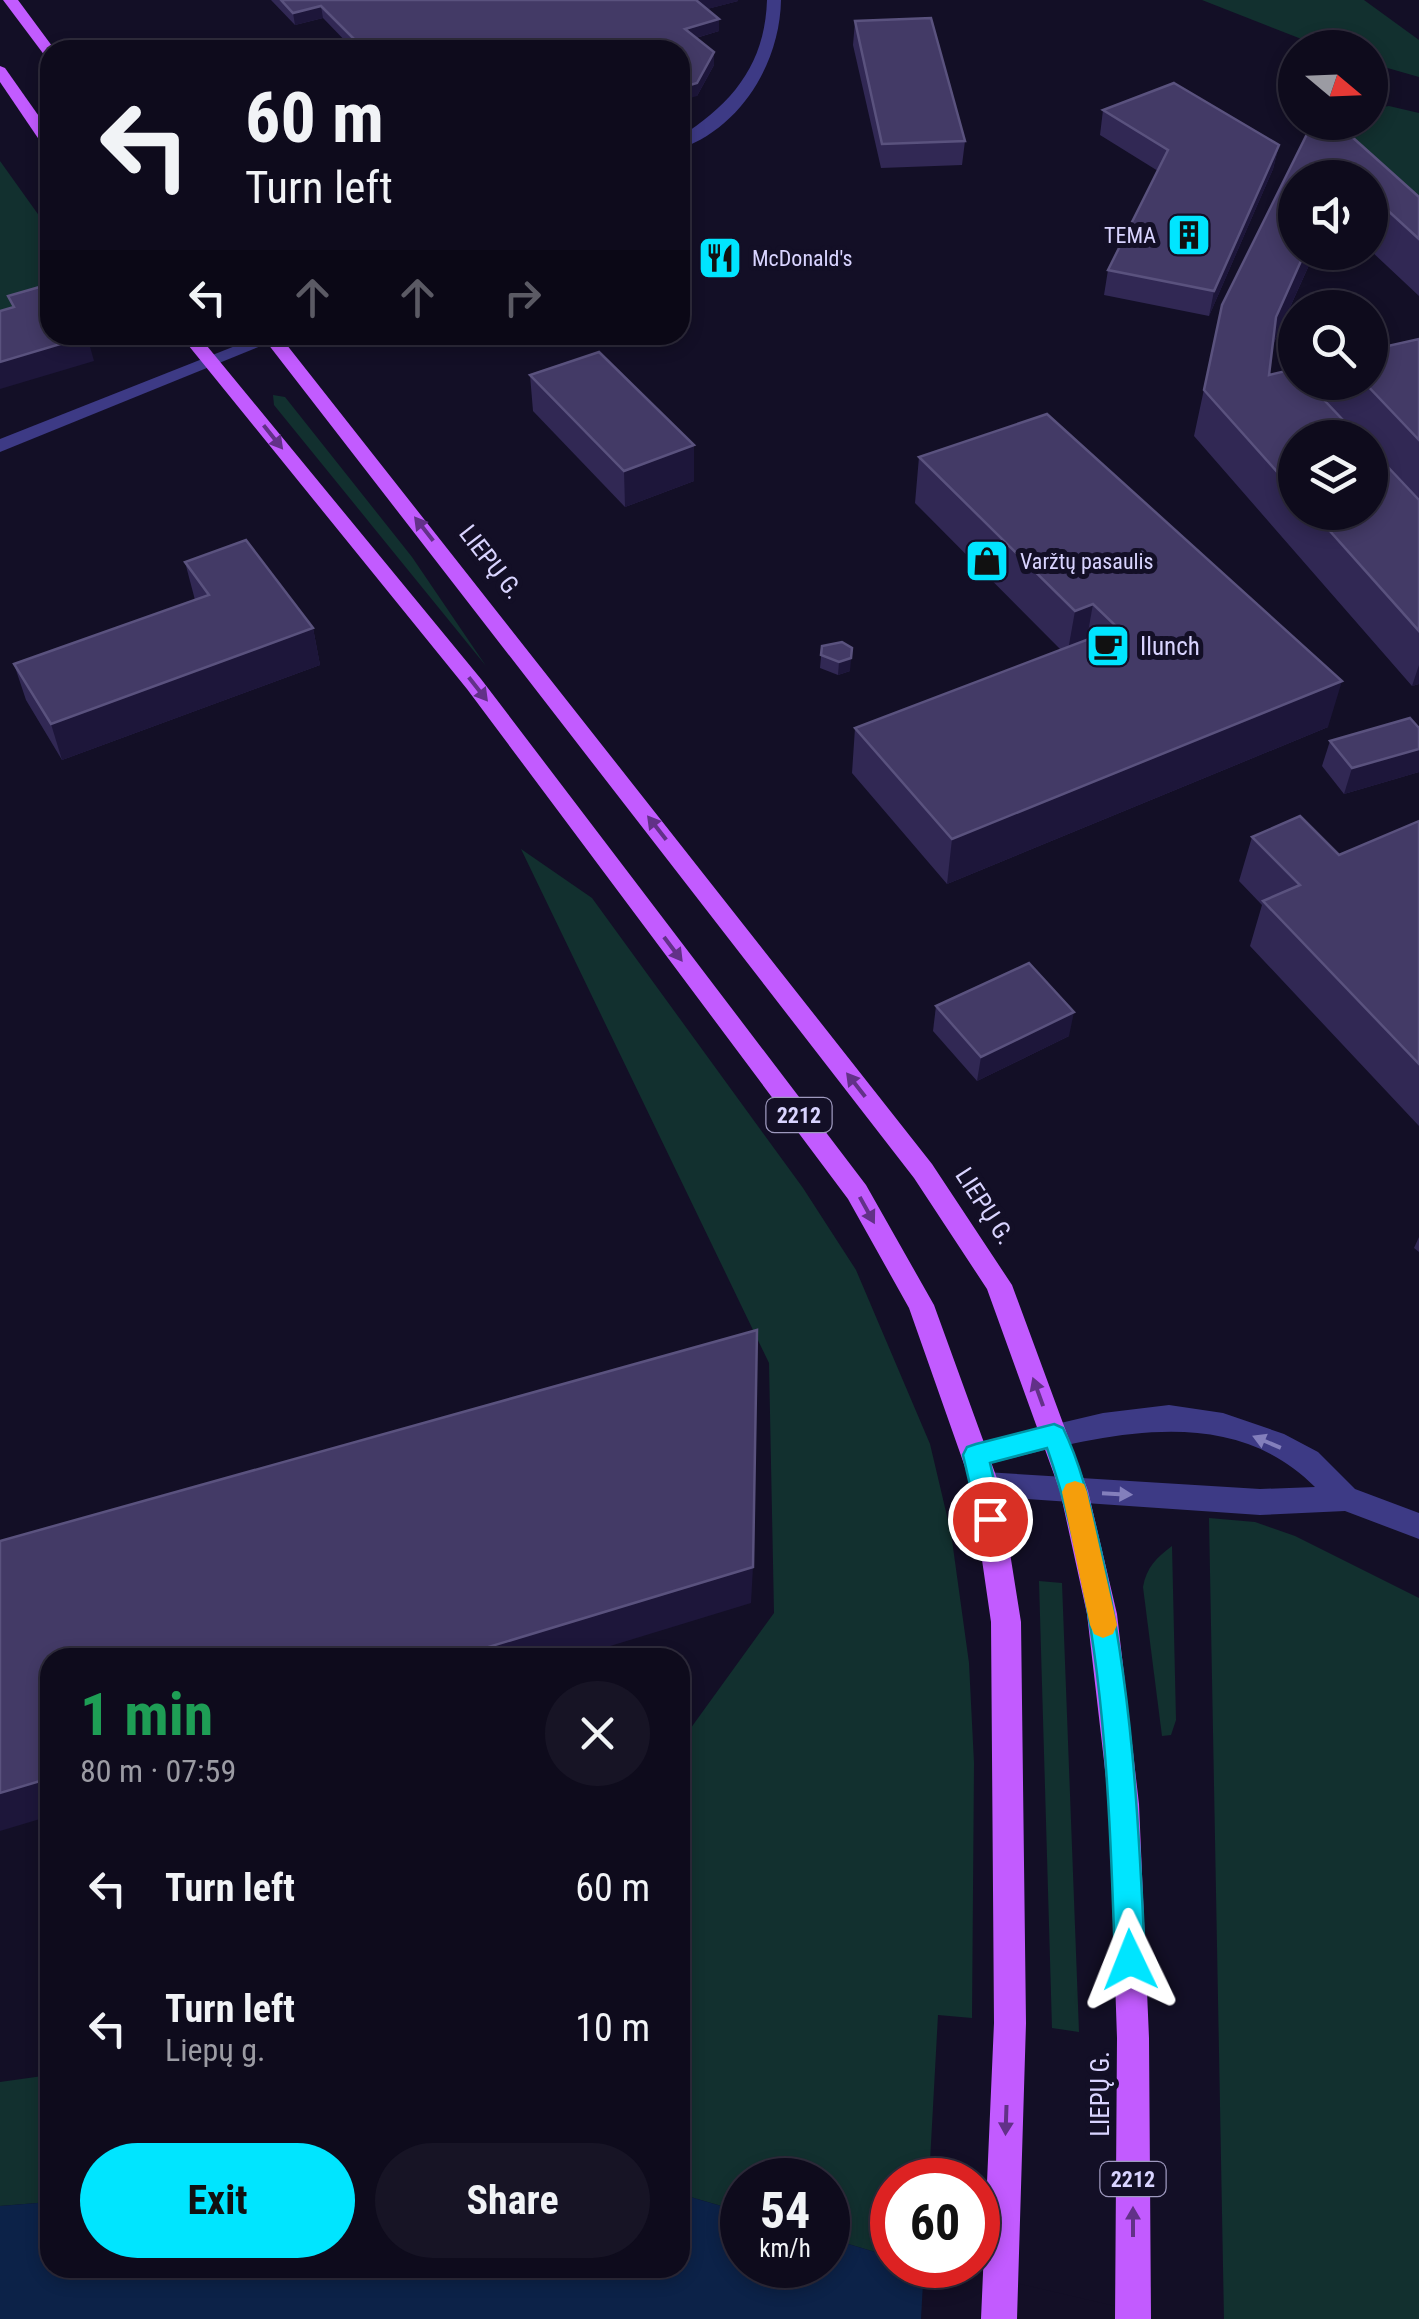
<!DOCTYPE html>
<html lang="en">
<head>
<meta charset="utf-8">
<style>
	:root { --surface:#0e0b1c; --page:#171425; --text:#f1f3f6; --muted:#9b9ba3; --line:#2e2b3b; --accent:#00e5ff }
	body { margin:0; font-family:"Roboto Condensed",sans-serif; background:var(--page); color:var(--text); height:100vh; display:flex; flex-direction:column; font-size:38px; white-space:nowrap }
	* { box-sizing:border-box; margin:0 }
	p { font-size:32px; color:var(--muted) }
	.icon { flex:none; width:55px; height:55px; fill:none; stroke:currentColor; stroke-width:2; stroke-linecap:round; stroke-linejoin:round }
	.map { position:relative; flex:1; overflow:hidden }
	.details { position:absolute; left:40px; top:1648px; width:650px; height:630px; display:flex; flex-direction:column; background:var(--surface); border-radius:30px; box-shadow:0 5px 15px #0003,0 0 0 2px var(--line) }
	.details>* { flex:none }
	.top-card { position:absolute; left:40px; top:40px; width:650px; height:305px; border-radius:30px; box-shadow:0 5px 15px #0003,0 0 0 2px var(--line); background:#0e0b1c; color:var(--text); overflow:hidden }
	.needle { width:65px; rotate:109deg }
	.tools { position:absolute; left:1278px; top:30px; display:grid; gap:20px }
	.tools a { display:grid; place-items:center; width:110px; height:110px; border-radius:50%; background:var(--surface); box-shadow:0 5px 15px #0003,0 0 0 2px var(--line); font-size:50px }
	.speed { position:absolute; left:720px; top:2158px; display:flex; gap:20px; font-size:50px; font-weight:700; text-align:center }
	.speed>* { display:grid; place-content:center; width:130px; height:130px; border-radius:50%; background:var(--surface); box-shadow:0 5px 15px #0003,0 0 0 2px var(--line); line-height:1 }
	.speed small { font-size:25px; font-weight:400 }
	.speed .limit { border:15px solid #d22; background:#fff; color:#111 }
	.pin { position:absolute; display:grid; place-items:center; width:85px; height:85px; color:#fff; margin:-42px; border:5px solid #fff; border-radius:50%; box-shadow:0 2px 10px #0007 }
	.me { position:absolute; width:110px; margin:-55px; rotate:358deg; stroke-linejoin:round; filter:drop-shadow(0 0 8px #0008) }
	.turn { display:flex; align-items:center; gap:35px; height:210px; padding:0 40px; font-size:45px }
	.turn .icon { width:130px; height:130px; stroke-width:2.5 }
	.turn b { display:block; font-size:70px; line-height:85px }
	.lanes { display:flex; align-items:center; height:95px; padding:0 40px; background:#0003; justify-content:center; gap:50px; direction:ltr }
	.lanes .off { opacity:.35 }
	.round { display:grid; place-items:center; flex:none; width:105px; height:105px; border-radius:52px; background:var(--page) }
	.summary { display:flex; align-items:center; justify-content:space-between; height:170px; padding:0 40px }
	h1 { font-size:60px; font-weight:700; line-height:75px; color:#1e9e55 }
	.action { display:flex; gap:20px; margin-top:auto; padding:20px 40px }
	.action a { flex:1; height:115px; border-radius:60px; background:var(--accent); color:#111; font-size:40px; font-weight:700; line-height:115px; text-align:center }
	.action a+a { background:var(--page); color:var(--text) }
	ul { padding:0; list-style:none }
	li { display:flex; align-items:center; gap:30px; height:140px; padding:0 40px }
	li div { flex:1 }
	li b { display:block; font-size:38px }
	li em { font-style:normal }
	.map>svg:first-child { display:block }
	.green { fill:#12302f }
	.water { fill:#0c2248 }
	.pier { fill:#130f26 }
	.lines { fill:none; stroke-linecap:round; stroke-linejoin:round }
	.street { fill:#3d3a85; fill-rule:evenodd }
	.primary { fill:#c25bff; fill-rule:evenodd }
	.wall { fill:#312854 }
	.shaded-wall { fill:#1d163a }
	.building { fill:#433a66; stroke:#5a527e; stroke-width:2.5 }
	.oneway { fill:#623188 }
	.oneway2 { fill:#837fbc }
	.route { fill:#00e5ff; stroke:#0095a6; stroke-width:2.5 }
	.slow { fill:#f59e0b }
	.labels { text-anchor:middle; dominant-baseline:central; stroke-width:10; stroke-linejoin:round; paint-order:stroke }
	.far-poi-label { font-size:22px; fill:#d9d4ff; stroke:#130f26; text-anchor:start }
	.shield { fill:#130f26; stroke:#9e99be; stroke-width:2.5 }
	.shield-label { font-size:22px; font-weight:bold; fill:#d9d4ff }
	.street-label { font-size:25px; fill:#d9d4ff; stroke:#130f26 }
	.poi-label { font-size:25px; fill:#d9d4ff; stroke:#130f26; text-anchor:start }
</style>
</head>
<body>
<div class="map">
<svg width="1419" height="2319" viewBox="0 0 1419 2319">
	<rect width="100%" height="100%" fill="#130f26"/>
	<!-- green -->
	<g class="green">
		<polygon points="1202,0 1364,0 1419,40 1419,77 1370,63 1370,48 1322,47"/>
		<polygon points="1389,106 1419,113 1419,204 1342,136 1349,123 1370,122 1370,109"/>
		<polygon points="0,161 50,231 50,300 0,315"/>
		<polygon points="273,395 285,397 412,557 486,666 274,405"/>
		<polygon points="521,849 592,898 803,1188 856,1270 930,1444 951,1533 969,1663 974,1763 972,2018 938,2015 929,2180 892,2180 892,2257 828,2238 828,2180 742,2180 742,2212 680,2194 680,1743 774,1613 769,1363"/>
		<polygon points="1209,1518 1255,1522 1295,1536 1419,1598 1419,2319 1224,2319"/>
		<path d="M1172 1546 1176 1720 1171 1735 1162 1736 1143 1587C1146 1568 1157 1557 1172 1546Z"/>
		<polygon points="1039,1581 1062,1583 1079,2032 1052,2028"/>
		<polygon points="50,2075 50,2202 0,2206 0,2082"/>
	</g>
	<!-- water -->
	<polygon class="water" points="680,2194 742,2212 742,2265 828,2265 828,2238 892,2257 892,2265 919,2265 1148,2319 0,2319 0,2206 50,2202 50,2268 680,2268"/>
	<!-- pier -->
	<polygon class="pier" points="924,2265 939,2265 1149,2314 1153,2319 921,2319"/>
	<g class="lines">
		<!-- street -->
		<g class="street">
			<path d="M767 0H781C780 62 742 127 680 149V137C733 103 765 64 767 0Z"/>
			<polygon points="263,335 288,335 0,452 0,439"/>
			<path d="M1169 1405 1223 1413 1284 1434 1318 1452 1355 1489 1419 1513V1539L1345 1511 1260 1515 985 1496 975 1493 971 1484 975 1475 985 1472 1260 1489 1315 1487C1223 1394 1086 1441 976 1467L966 1464 962 1455 966 1446 976 1443 1103 1413Z"/>
		</g>
		<!-- primary -->
		<g class="primary">
			<polygon points="3,0 18,0 55,50 50,50 50,58 45,56"/>
			<polygon points="0,66 5,68 50,132 50,149 44,147 0,82"/>
			<polygon points="180,335 198,335 481,679 866,1185 934,1305 999,1484 1021,1622 1026,2023 1017,2319 981,2319 994,2023 991,1622 971,1484 909,1308 848,1199 467,689"/>
			<polygon points="261,335 279,335 932,1164 1012,1285 1088,1491 1117,1614 1139,1804 1149,2038 1151,2319 1115,2319 1117,2038 1109,1804 1087,1614 1060,1491 987,1289 914,1178"/>
		</g>
	</g>
	<!-- wall -->
	<g class="wall">
		<polygon points="271,0 738,0 738,1 707,9 719,31 696,38 714,52 714,65 697,96 680,50 354,50 323,18 295,25"/>
		<polygon points="855,21 965,141 962,165 881,168 853,45"/>
		<polygon points="1103,110 1279,145 1273,169 1209,316 1104,295 1108,270 1158,171 1100,135"/>
		<polygon points="1313,122 1419,197 1419,296 1370,250 1370,178 1295,178 1295,252 1315,252 1272,347 1269,375 1295,438 1295,512 1370,512 1370,438 1360,438 1327,403 1333,382 1370,382 1419,339 1419,684 1412,686 1194,436 1222,305"/>
		<polygon points="530,375 694,445 694,481 625,507 533,411"/>
		<polygon points="919,457 1328,727 947,884 852,773 855,728 1061,650 915,503"/>
		<polygon points="185,562 313,628 320,665 62,760 26,700 14,664 195,600"/>
		<polygon points="822,646 850,671 838,675 820,668"/>
		<polygon points="1419,728 1419,772 1344,794 1322,766 1330,741"/>
		<polygon points="1419,821 1419,1126 1250,946 1262,905 1239,881 1252,837 1339,855"/>
		<polygon points="936,1006 1069,1036 977,1081 933,1031"/>
		<polygon points="1419,1237 1419,1252 1414,1248"/>
	</g>
	<!-- shaded-wall -->
	<g class="shaded-wall">
		<polygon points="696,0 738,0 738,1 696,12"/>
		<polygon points="321,6 323,18 295,25 293,13"/>
		<polygon points="719,19 719,31 685,41 685,29"/>
		<polygon points="714,52 714,65 697,96 680,101 680,88"/>
		<polygon points="1279,145 1273,169 1209,316 1214,291"/>
		<polygon points="1305,252 1315,252 1265,362 1276,317"/>
		<polygon points="87,336 94,361 0,389 0,362"/>
		<polygon points="694,445 694,481 625,507 624,471"/>
		<polygon points="1093,604 1085,649 1067,656 1075,611"/>
		<polygon points="313,628 320,665 62,760 51,724"/>
		<polygon points="852,648 850,671 838,675 839,662"/>
		<polygon points="1419,665 1419,684 1412,686"/>
		<polygon points="1342,681 1328,727 947,884 952,839"/>
		<polygon points="1419,749 1419,772 1344,794 1352,768"/>
		<polygon points="1074,1012 1069,1036 977,1081 981,1057"/>
		<polygon points="753,1567 751,1603 571,1658 452,1658"/>
		<polygon points="50,1778 50,1816 0,1831 0,1793"/>
	</g>
	<!-- building -->
	<g class="building">
		<polygon points="281,0 696,0 719,19 685,29 714,52 697,83 680,88 680,50 365,50 321,6 293,13"/>
		<polygon points="931,18 965,141 882,144 855,21"/>
		<polygon points="1174,83 1279,145 1214,291 1108,270 1168,150 1103,110"/>
		<polygon points="1313,122 1341,127 1419,197 1419,239 1373,197 1379,195 1370,187 1370,178 1360,178 1346,165 1340,178 1295,178 1295,252 1305,252 1276,317 1269,375 1294,369 1295,382 1307,382 1360,438 1295,438 1295,492 1204,390 1222,305"/>
		<polygon points="50,284 50,335 87,336 0,362 0,311 14,307 8,296"/>
		<polygon points="1419,339 1419,440 1364,382 1370,382 1370,350"/>
		<polygon points="599,352 694,445 624,471 530,375"/>
		<polygon points="1047,414 1342,681 952,839 855,728 1118,628 1093,604 1075,611 919,457"/>
		<polygon points="1370,448 1419,500 1419,631 1313,512 1370,512"/>
		<polygon points="246,540 313,628 51,724 14,664 209,595 185,562"/>
		<polygon points="842,642 852,648 851,658 839,662 821,655 822,646"/>
		<polygon points="1410,718 1419,728 1419,749 1352,768 1330,741"/>
		<polygon points="1300,816 1339,855 1419,821 1419,1064 1263,901 1300,885 1252,837"/>
		<polygon points="1029,963 1074,1012 981,1057 936,1006"/>
		<polygon points="757,1330 753,1567 452,1658 50,1658 50,1778 0,1793 0,1541"/>
	</g>
	<!-- one-way arrows -->
	<defs><path id="oneway-solid" d="M-6-.8H1V-3.2L6.5 0L1 3.2V.8H-6Z" transform="scale(2.5)"/></defs>
	<g class="oneway">
		<use href="#oneway-solid" transform="translate(273 437) rotate(51)"/>
		<use href="#oneway-solid" transform="translate(424 529) rotate(-128)"/>
		<use href="#oneway-solid" transform="translate(478 689) rotate(52)"/>
		<use href="#oneway-solid" transform="translate(657 828) rotate(-128)"/>
		<use href="#oneway-solid" transform="translate(673 949) rotate(53)"/>
		<use href="#oneway-solid" transform="translate(856 1085) rotate(-128)"/>
		<use href="#oneway-solid" transform="translate(867 1210) rotate(61)"/>
		<use href="#oneway-solid" transform="translate(1038 1392) rotate(-110)"/>
		<use href="#oneway-solid" transform="translate(1006 2120) rotate(92)"/>
		<use href="#oneway-solid" transform="translate(1133 2222) rotate(-90)"/>
	</g>
	<g class="oneway2">
		<use href="#oneway-solid" transform="translate(1267 1442) rotate(-157)"/>
		<use href="#oneway-solid" transform="translate(1117 1494) rotate(3)"/>
	</g>
	<!-- route -->
	<path class="route" d="M1054 1424 1063 1428C1082 1467 1091 1509 1101 1551 1132 1686 1139 1823 1145 1960L1140 1971 1130 1975 1120 1971 1115 1960C1109 1789 1104 1612 1047 1448L990 1463 1003 1519 1000 1527 990 1531 981 1527 978 1519 963 1455 967 1447 976 1444Z"/>
	<!-- slow -->
	<polygon class="slow" points="1075,1481 1084,1484 1087,1492 1117,1625 1113,1634 1103,1638 1094,1634 1090,1625 1062,1492 1066,1484"/>
	<!-- icons -->
	<defs>
		<symbol id="building-square" viewBox="-11 -11 22 22"><rect x="-9" y="-9" width="18" height="18" rx="4" fill="#00e5ff" stroke="#130f26"/><path d="M-4-6H4V6H1V3H-1V6H-4ZM-2.5-4.3h1.7v1.8h-1.7ZM.8-4.3h1.7v1.8H.8ZM-2.5-1h1.7V.8h-1.7ZM.8-1h1.7V.8H.8Z" fill="#111"/></symbol>
		<symbol id="restaurant-square" viewBox="-11 -11 22 22"><rect x="-9" y="-9" width="18" height="18" rx="4" fill="#00e5ff" stroke="#130f26"/><path d="M-5-6h1v4h1v-4h1v4h1v-4h1v5L-1.5 .5V6h-2V.5L-5-1ZM5-6V6H3V1.5H1.5Q1.5-4 5-6Z" fill="#111"/></symbol>
		<symbol id="shop-square" viewBox="-11 -11 22 22"><rect x="-9" y="-9" width="18" height="18" rx="4" fill="#00e5ff" stroke="#130f26"/><path d="M-5-2.5h2.3a2.7 3.5 0 0 1 5.4 0H5L5.5 6h-11ZM-1.5-2.5h3a1.5 2.3 0 0 0-3 0Z" fill="#111"/></symbol>
		<symbol id="cafe-square" viewBox="-11 -11 22 22"><rect x="-9" y="-9" width="18" height="18" rx="4" fill="#00e5ff" stroke="#130f26"/><path d="M-5.5-4.5H6V0H3Q3 3.5 0 3.5H-2.5Q-5.5 3.5-5.5 0ZM3-3.2v2h1.7v-2ZM-6 4.5H4V6H-6Z" fill="#111"/></symbol>
	</defs>
	<g fill-rule="evenodd">
		<use href="#building-square" x="1164" y="210" width="50" height="50"/>
		<use href="#restaurant-square" x="695" y="233" width="50" height="50"/>
		<use href="#shop-square" x="962" y="536" width="50" height="50"/>
		<use href="#cafe-square" x="1083" y="621" width="50" height="50"/>
	</g>
	<g class="labels">
		<!-- far-poi labels -->
		<g class="far-poi-label">
			<text x="1156" y="235" text-anchor="end">TEMA</text>
			<text x="752" y="258">McDonald's</text>
			<text x="1020" y="561">Varžtų pasaulis</text>
		</g>
		<!-- shield labels -->
		<g class="shield">
			<rect x="766.5" y="1098" width="65" height="34" rx="8"/>
			<rect x="1100.5" y="2162" width="65" height="34" rx="8"/>
		</g>
		<g class="shield-label">
			<text x="799" y="1115">2212</text>
			<text x="1133" y="2179">2212</text>
		</g>
		<!-- street labels -->
		<g class="street-label">
			<text transform="translate(491 562) rotate(52)">LIEPŲ G.</text>
			<text transform="translate(985 1206) rotate(57)">LIEPŲ G.</text>
			<text transform="translate(1100 2094) rotate(-90)">LIEPŲ G.</text>
		</g>
		<!-- poi labels -->
		<g class="poi-label">
			<text x="1140" y="646">Ilunch</text>
		</g>
	</g>
</svg>
<div class="tools">
<a><svg class="needle" viewBox="-14 -14 28 28"><path d="M0-13l5 13h-10z" fill="#e53935"/><path d="M0 13l5-13h-10z" fill="#9b9ba3"/></svg></a>
<a><svg class="icon" aria-label="sound" viewBox="0 0 24 24"><path d="M4 9h4l5-4v14l-5-4H4zM17 9q2 3 0 6"/></svg></a>
<a><svg class="icon" aria-label="search" viewBox="0 0 24 24"><circle cx="10" cy="10" r="6"/><path d="M15 15l6 6"/></svg></a>
<a><svg class="icon" aria-label="layers" viewBox="0 0 24 24"><path d="M12 4l9 5-9 5-9-5zM3 14l9 5 9-5"/></svg></a>
</div>
<div class="speed"><div>54<small>km/h</small></div><div class="limit">60</div></div>
<div class="pin" style="left:990px;top:1519px;background:#d93025"><svg class="icon" aria-label="arrive" viewBox="0 0 24 24"><path d="M6 21V4h12l-3 4 3 4H6"/></svg></div>
<svg class="me" style="left:1130px;top:1960px" viewBox="-20 -20 40 40"><path d="M0-17L14 15 0 8-14 15z" fill="#00e5ff" stroke="#fff" stroke-width="4"/></svg>
<div class="top-card">
<div class="turn"><svg class="icon" aria-label="left" viewBox="0 0 24 24"><path d="M17 20v-9H6M10 6l-5 5 5 5"/></svg><div><b>60 m</b>Turn left</div></div>
<div class="lanes"><svg class="icon" aria-label="left" viewBox="0 0 24 24"><path d="M17 20v-9H6M10 6l-5 5 5 5"/></svg><svg class="icon off" aria-label="ahead" viewBox="0 0 24 24"><path d="M12 20V5M6 11l6-6 6 6"/></svg><svg class="icon off" aria-label="ahead" viewBox="0 0 24 24"><path d="M12 20V5M6 11l6-6 6 6"/></svg><svg class="icon off" aria-label="right" viewBox="0 0 24 24"><path d="M7 20v-9h11M14 6l5 5-5 5"/></svg></div>
</div>
<section class="details">
<div class="summary"><div><h1>1 min</h1><p>80 m · 07:59</p></div><a class="round"><svg class="icon" aria-label="close" viewBox="0 0 24 24"><path d="M6 6l12 12M18 6L6 18"/></svg></a></div>
<ul>
<li><svg class="icon" aria-label="left" viewBox="0 0 24 24"><path d="M17 20v-9H6M10 6l-5 5 5 5"/></svg><div><b>Turn left</b></div><em>60 m</em></li>
<li><svg class="icon" aria-label="left" viewBox="0 0 24 24"><path d="M17 20v-9H6M10 6l-5 5 5 5"/></svg><div><b>Turn left</b><p>Liepų g.</p></div><em>10 m</em></li>
</ul>
<div class="action"><a>Exit</a><a>Share</a></div>
</section>
</div>
</body>
</html>
